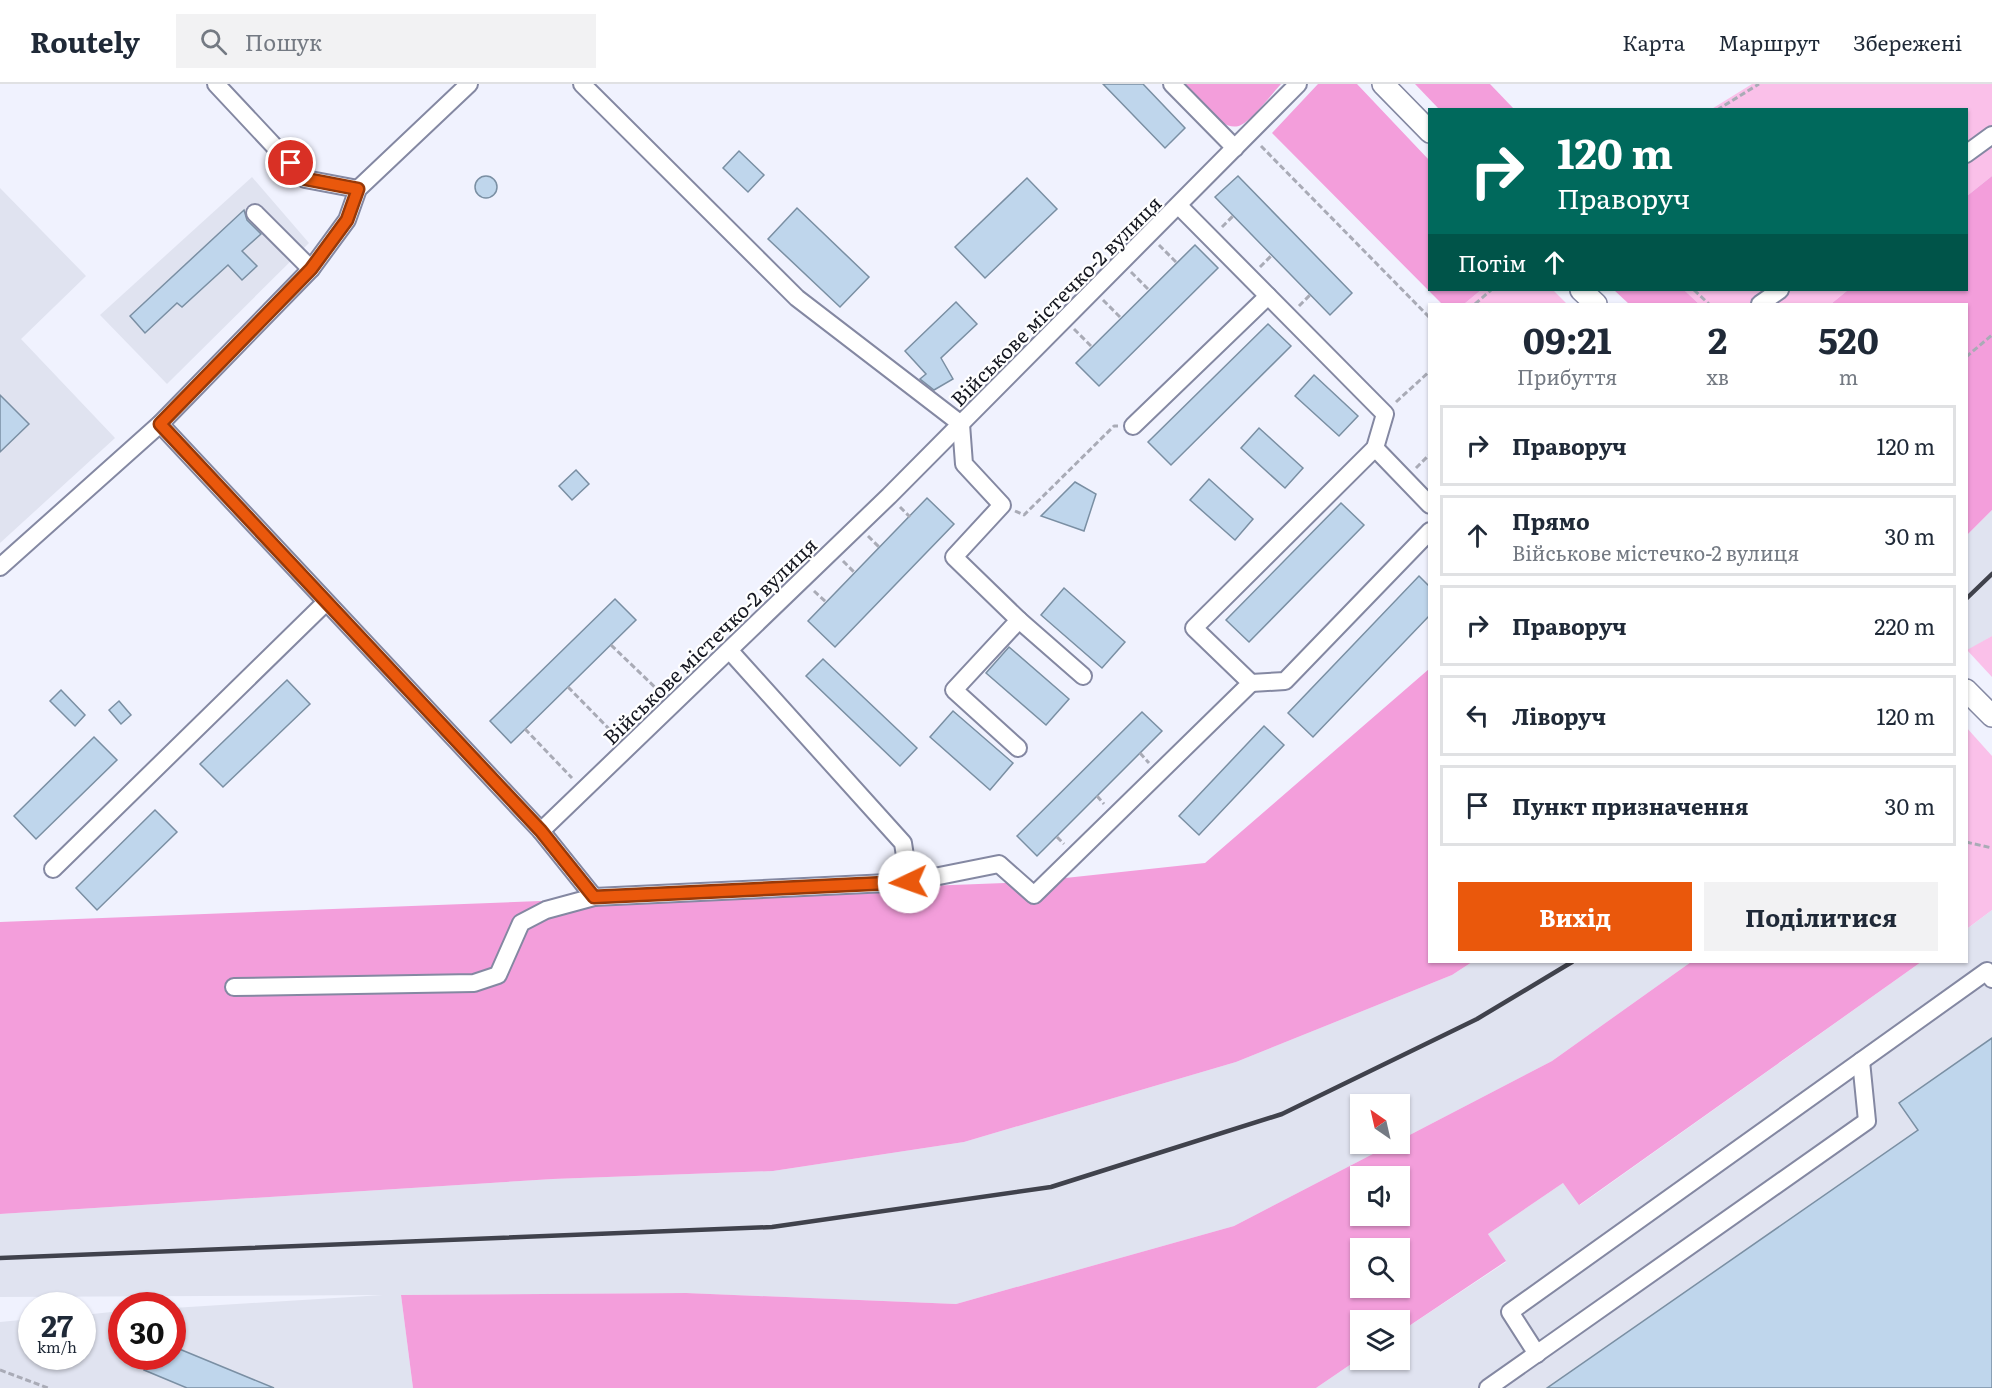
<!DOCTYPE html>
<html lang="uk">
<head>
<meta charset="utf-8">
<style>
	:root { --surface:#fff; --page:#f2f2f3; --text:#1f2937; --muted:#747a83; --line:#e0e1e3; --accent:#ea580c }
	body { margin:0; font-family:Literata,serif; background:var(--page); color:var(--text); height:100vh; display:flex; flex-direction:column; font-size:22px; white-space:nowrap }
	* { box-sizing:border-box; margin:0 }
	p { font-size:20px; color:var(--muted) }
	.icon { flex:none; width:33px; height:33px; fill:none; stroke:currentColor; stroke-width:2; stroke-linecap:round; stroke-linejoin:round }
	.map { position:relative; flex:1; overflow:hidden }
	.panel { position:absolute; left:1428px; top:219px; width:540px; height:660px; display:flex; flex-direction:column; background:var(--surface); border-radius:0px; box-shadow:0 2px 4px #0004 }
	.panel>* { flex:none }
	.guide { position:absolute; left:1428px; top:24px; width:540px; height:183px; border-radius:0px; box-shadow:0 2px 4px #0004; background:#00695c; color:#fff; overflow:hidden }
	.needle { width:39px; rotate:326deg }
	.fabs { position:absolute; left:1350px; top:1010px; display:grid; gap:12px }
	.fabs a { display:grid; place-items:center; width:60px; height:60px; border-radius:0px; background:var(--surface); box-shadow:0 2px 4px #0004; font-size:30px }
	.speed { position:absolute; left:18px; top:1208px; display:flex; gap:12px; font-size:30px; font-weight:700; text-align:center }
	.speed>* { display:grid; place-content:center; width:78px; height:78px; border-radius:50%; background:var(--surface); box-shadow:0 2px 4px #0004; line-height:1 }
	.speed small { font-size:15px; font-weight:400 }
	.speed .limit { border:9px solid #d22; background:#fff; color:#111 }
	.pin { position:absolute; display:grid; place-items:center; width:51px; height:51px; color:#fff; margin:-26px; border:3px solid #fff; border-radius:50%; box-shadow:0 2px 6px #0007 }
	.me { position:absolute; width:66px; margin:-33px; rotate:267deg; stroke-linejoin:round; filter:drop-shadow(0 0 4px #0008) }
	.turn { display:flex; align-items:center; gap:21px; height:126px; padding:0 30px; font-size:27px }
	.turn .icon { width:78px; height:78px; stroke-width:2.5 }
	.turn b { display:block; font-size:42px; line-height:51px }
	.then { display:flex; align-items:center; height:57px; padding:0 30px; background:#0003; gap:12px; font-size:22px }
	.eta { display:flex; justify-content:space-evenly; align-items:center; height:102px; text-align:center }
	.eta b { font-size:36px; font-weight:700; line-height:42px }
	.button { display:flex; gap:12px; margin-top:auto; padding:12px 30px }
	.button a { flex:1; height:69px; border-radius:0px; background:var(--accent); color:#fff; font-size:24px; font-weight:700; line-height:69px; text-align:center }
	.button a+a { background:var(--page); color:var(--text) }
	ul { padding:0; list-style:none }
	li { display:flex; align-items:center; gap:18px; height:81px; margin:0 12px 9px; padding:0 18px; border:3px solid var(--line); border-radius:0px }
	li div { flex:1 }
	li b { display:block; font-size:22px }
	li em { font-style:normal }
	header { display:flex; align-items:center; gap:36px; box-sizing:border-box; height:84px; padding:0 30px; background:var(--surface); border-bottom:2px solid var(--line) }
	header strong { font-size:28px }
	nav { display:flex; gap:33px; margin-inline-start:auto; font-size:21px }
	.search { width:420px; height:54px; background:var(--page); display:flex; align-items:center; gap:15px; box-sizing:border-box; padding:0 21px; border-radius:0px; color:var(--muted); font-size:22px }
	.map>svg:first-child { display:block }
	.built { fill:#e0e3f0 }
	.green { fill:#fac0e9 }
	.forest { fill:#f39edb; fill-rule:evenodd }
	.building { fill:#bfd6ec; stroke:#7a8fa3; stroke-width:1.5 }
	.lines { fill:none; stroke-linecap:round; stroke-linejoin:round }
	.minor-casing { stroke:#8488a2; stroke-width:20 }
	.major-casing { stroke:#8488a2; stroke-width:24 }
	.path { stroke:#a9abb6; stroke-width:3; stroke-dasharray:6 3; stroke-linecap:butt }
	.minor { stroke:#fff; stroke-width:16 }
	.major { stroke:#fff; stroke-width:21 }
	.rail { stroke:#40424c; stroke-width:4.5 }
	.route-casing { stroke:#983908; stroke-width:15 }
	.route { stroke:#ea580c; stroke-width:10 }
	.labels { text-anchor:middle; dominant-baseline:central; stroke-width:4.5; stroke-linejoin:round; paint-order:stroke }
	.street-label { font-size:20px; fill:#161821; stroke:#fff }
</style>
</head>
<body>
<header>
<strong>Routely</strong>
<div class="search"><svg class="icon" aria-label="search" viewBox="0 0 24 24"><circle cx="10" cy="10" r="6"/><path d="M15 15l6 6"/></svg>Пошук</div>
<nav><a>Карта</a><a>Маршрут</a><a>Збережені</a></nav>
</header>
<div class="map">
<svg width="1992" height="1304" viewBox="0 0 1992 1304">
	<rect width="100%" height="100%" fill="#f0f2fe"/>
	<!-- built -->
	<g class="built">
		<polygon points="252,93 309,159 167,300 100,231"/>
		<polygon points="0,104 86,192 21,255 115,354 0,459"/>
		<polygon points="1992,426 1992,552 1967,567 1967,451"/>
		<polygon points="1992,826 1992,1304 1316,1304 1360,1274 1400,1275 1400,1248 1506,1178 1488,1150 1563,1099 1580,1121 1921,878 1966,878 1967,845"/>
		<polygon points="1472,878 1691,878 1552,977 1400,1056 1400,1020 1360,1020 1360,1059 1394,1059 1234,1142 956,1220 686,1209 401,1211 413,1304 0,1304 0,1238 31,1235 32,1272 82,1272 83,1231 121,1227 122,1272 172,1272 173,1224 383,1211 0,1213 0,1130 553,1095 773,1087 964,1058 1236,978 1452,891"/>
	</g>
	<!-- green -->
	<g class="green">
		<polygon points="1752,0 1992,0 1992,92 1967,112 1966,26 1710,26"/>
		<polygon points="1481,206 1553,206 1567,220 1464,220"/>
		<polygon points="1684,206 1848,206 1831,220 1699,220"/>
		<polygon points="1992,552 1992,593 1967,566"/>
		<polygon points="1966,643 1992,672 1992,826 1968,844"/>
	</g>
	<!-- forest -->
	<g class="forest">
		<path d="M1182 0H1281C1271 11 1253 35 1241 41 1223 51 1193 12 1182 0Z"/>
		<polygon points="1318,0 1357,0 1429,76 1430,206 1481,206 1464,220 1442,220 1272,49"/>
		<polygon points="1415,0 1490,0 1514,25 1439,25"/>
		<polygon points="1992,92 1992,426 1967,451 1966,220 1831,220 1848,206 1966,206 1967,112"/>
		<polygon points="1614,206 1684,206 1699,220 1629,220"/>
		<polygon points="1429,585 1430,878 1472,878 1452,891 1236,978 964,1058 773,1087 553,1095 0,1130 0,838 1028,798 1205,779"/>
		<path d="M1691 878H1921L1579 1121 1563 1099 1488 1150 1506 1177 1400 1248V1236H1360V1274L1316 1304H413L401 1211 686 1209 956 1220 1234 1142 1394 1059H1400V1056L1552 977ZM1360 1092H1400V1131H1360ZM1360 1164H1400V1203H1360Z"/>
	</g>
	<!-- building -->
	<g class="building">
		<polygon points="1103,0 1143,0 1185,44 1165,64"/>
		<polygon points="739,67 764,91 748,108 723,84"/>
		<circle cx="486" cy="103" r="11"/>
		<polygon points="1238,92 1352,209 1330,231 1215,113"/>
		<polygon points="1027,94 1057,125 985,194 955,163"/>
		<polygon points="797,124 869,193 840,223 768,155"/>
		<polygon points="244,126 247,136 261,150 242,167 257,182 242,196 228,181 182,223 177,219 145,249 130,232"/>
		<polygon points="1195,161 1218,184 1099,302 1076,279"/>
		<polygon points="956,218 977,240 941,274 953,295 934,306 920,295 926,290 905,267"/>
		<polygon points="1268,240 1291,262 1171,381 1148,358"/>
		<polygon points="1314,291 1358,332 1339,352 1295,312"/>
		<polygon points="0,311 29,340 0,368"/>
		<polygon points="1259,344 1303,384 1285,404 1241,364"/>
		<polygon points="576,386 589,400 572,416 559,402"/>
		<polygon points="1209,395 1253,435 1235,456 1190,416"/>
		<polygon points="1075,398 1096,410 1084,447 1041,432"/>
		<polygon points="927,414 954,440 835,563 808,537"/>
		<polygon points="1341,419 1364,441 1249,558 1226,536"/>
		<polygon points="1419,492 1430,503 1430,531 1313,653 1288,629"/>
		<polygon points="1064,504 1125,558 1102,584 1041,531"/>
		<polygon points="615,515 636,536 511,659 490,637"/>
		<polygon points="1009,563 1069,615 1046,641 986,589"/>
		<polygon points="823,575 917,664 900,682 806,592"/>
		<polygon points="287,596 310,620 223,703 200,680"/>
		<polygon points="61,606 85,631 75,642 50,617"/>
		<polygon points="119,617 131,631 121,640 109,626"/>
		<polygon points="953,627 1013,679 990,706 930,653"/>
		<polygon points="1142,628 1162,647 1037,772 1017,752"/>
		<polygon points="1264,642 1284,661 1199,751 1179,732"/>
		<polygon points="94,653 117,676 36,755 14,732"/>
		<polygon points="155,726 177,748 97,826 76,804"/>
		<polygon points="1992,954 1992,1304 1547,1304 1918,1046 1899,1019"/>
		<polygon points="172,1262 274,1304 187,1304 144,1286 150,1272 172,1272"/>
	</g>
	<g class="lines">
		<defs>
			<g id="minor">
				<polyline points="216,0 305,95 358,105"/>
				<polyline points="582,0 797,214 961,340"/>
				<polyline points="1172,0 1235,64"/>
				<polyline points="1966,70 1992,51"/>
				<polyline points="255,129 311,185"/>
				<polyline points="1760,220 1780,206"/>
				<polyline points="160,340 541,747 889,412 1298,0"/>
				<polyline points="961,340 964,380 1002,421 954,473 1019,536 954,606 1018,664"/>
				<polyline points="1133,342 1268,212"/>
				<polyline points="1375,364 1430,421"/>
				<polyline points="0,483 160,340 311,185 347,136 358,105 469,0"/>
				<polyline points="1019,536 1083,592"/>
				<polyline points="1251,599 1285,597 1430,447"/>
				<polyline points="541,747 594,813 909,798 903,759 730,567"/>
				<polyline points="53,785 325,519"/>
				<polyline points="909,798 999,780 1034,811 1251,599 1194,544 1375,364 1385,330 1179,122"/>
				<polyline points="234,903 474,899 498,891 521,839 546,826 594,813"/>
				<polyline points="1537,1270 1510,1228 1987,887 1992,895"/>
				<polyline points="1488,1304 1867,1037 1861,977"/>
			</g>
			<g id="major">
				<polyline points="1383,0 1430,48"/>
				<polyline points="1581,206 1596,220"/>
				<polyline points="1966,606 1992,632"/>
			</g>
		</defs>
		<!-- minor casing -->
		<use href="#minor" class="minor-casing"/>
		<!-- major casing -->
		<use href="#major" class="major-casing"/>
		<!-- path -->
		<g class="path">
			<polyline points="1717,26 1759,0"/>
			<polyline points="1261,62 1430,234"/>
			<polyline points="1222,143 1233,132"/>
			<polyline points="1159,161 1177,179"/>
			<polyline points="1260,183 1272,171"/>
			<polyline points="1131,188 1149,206"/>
			<polyline points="1694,206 1709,220"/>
			<polyline points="1103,216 1121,234"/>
			<polyline points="1475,220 1491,206"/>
			<polyline points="1299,222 1310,211"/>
			<polyline points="1074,245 1092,263"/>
			<polyline points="1966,273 1992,251"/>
			<polyline points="1396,318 1430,287"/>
			<polyline points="1416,384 1430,370"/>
			<polyline points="900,423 910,433"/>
			<polyline points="1015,427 1024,431 1114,342 1118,342"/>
			<polyline points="868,452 880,464"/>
			<polyline points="843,477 855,489"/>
			<polyline points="814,507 826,518"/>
			<polyline points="611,561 661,609"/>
			<polyline points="568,603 616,652"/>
			<polyline points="525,645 572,694"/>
			<polyline points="1140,669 1149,679"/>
			<polyline points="1097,712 1104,720"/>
			<polyline points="1057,753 1064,760"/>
			<polyline points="1966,758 1992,764"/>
			<polyline points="0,1286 48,1304"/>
		</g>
		<!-- minor -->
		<use href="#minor" class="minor"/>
		<!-- major -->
		<use href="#major" class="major"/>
		<!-- rail -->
		<g class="rail">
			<polyline points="1966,515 1992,490"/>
			<polyline points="0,1174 772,1143 1051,1103 1282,1030 1477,935 1572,878"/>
		</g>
	</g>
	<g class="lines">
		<defs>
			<polyline id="route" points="291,79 306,95 358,105 347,136 311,185 160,340 541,747 594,813 909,798"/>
		</defs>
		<!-- route casing -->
		<use href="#route" class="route-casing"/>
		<!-- route -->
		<use href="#route" class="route"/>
	</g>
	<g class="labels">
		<!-- street labels -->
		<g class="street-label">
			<text transform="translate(1055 216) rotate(-45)">Військове містечко-2 вулиця</text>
			<text transform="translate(709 556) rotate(-44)">Військове містечко-2 вулиця</text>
		</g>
	</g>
</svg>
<div class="fabs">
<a><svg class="needle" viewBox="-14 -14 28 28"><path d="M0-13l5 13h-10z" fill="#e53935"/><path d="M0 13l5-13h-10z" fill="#747a83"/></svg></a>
<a><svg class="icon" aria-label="sound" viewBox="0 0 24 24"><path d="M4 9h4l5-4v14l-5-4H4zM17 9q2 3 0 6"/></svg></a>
<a><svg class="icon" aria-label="search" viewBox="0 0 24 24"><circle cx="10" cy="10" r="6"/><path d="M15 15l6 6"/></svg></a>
<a><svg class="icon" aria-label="layers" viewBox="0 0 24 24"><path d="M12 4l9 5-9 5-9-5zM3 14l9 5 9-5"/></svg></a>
</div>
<div class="speed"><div>27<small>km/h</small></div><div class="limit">30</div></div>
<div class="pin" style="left:291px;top:79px;background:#d93025"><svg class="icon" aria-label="arrive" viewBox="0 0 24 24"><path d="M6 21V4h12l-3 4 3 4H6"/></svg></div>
<svg class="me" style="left:909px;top:798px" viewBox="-20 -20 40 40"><circle r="19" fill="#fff"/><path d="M0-13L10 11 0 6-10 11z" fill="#ea580c"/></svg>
<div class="guide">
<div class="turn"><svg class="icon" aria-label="right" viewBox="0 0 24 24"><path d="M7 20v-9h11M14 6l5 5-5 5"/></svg><div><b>120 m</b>Праворуч</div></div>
<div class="then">Потім<svg class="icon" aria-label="ahead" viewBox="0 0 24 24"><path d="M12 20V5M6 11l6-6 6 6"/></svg></div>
</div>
<section class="panel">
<div class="eta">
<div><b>09:21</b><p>Прибуття</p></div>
<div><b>2</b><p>хв</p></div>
<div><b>520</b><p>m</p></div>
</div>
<ul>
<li><svg class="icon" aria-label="right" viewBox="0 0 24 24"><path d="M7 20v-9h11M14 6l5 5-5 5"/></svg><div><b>Праворуч</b></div><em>120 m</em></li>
<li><svg class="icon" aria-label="ahead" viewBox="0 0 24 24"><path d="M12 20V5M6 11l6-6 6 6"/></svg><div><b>Прямо</b><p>Військове містечко-2 вулиця</p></div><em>30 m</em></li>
<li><svg class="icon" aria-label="right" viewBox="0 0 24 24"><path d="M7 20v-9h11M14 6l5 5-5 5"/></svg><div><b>Праворуч</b></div><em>220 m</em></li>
<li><svg class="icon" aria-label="left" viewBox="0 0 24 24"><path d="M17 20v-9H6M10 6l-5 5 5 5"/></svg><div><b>Ліворуч</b></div><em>120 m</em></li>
<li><svg class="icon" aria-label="arrive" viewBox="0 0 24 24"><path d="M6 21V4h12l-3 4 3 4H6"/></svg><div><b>Пункт призначення</b></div><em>30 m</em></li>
</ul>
<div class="button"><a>Вихід</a><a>Поділитися</a></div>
</section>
</div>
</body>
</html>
